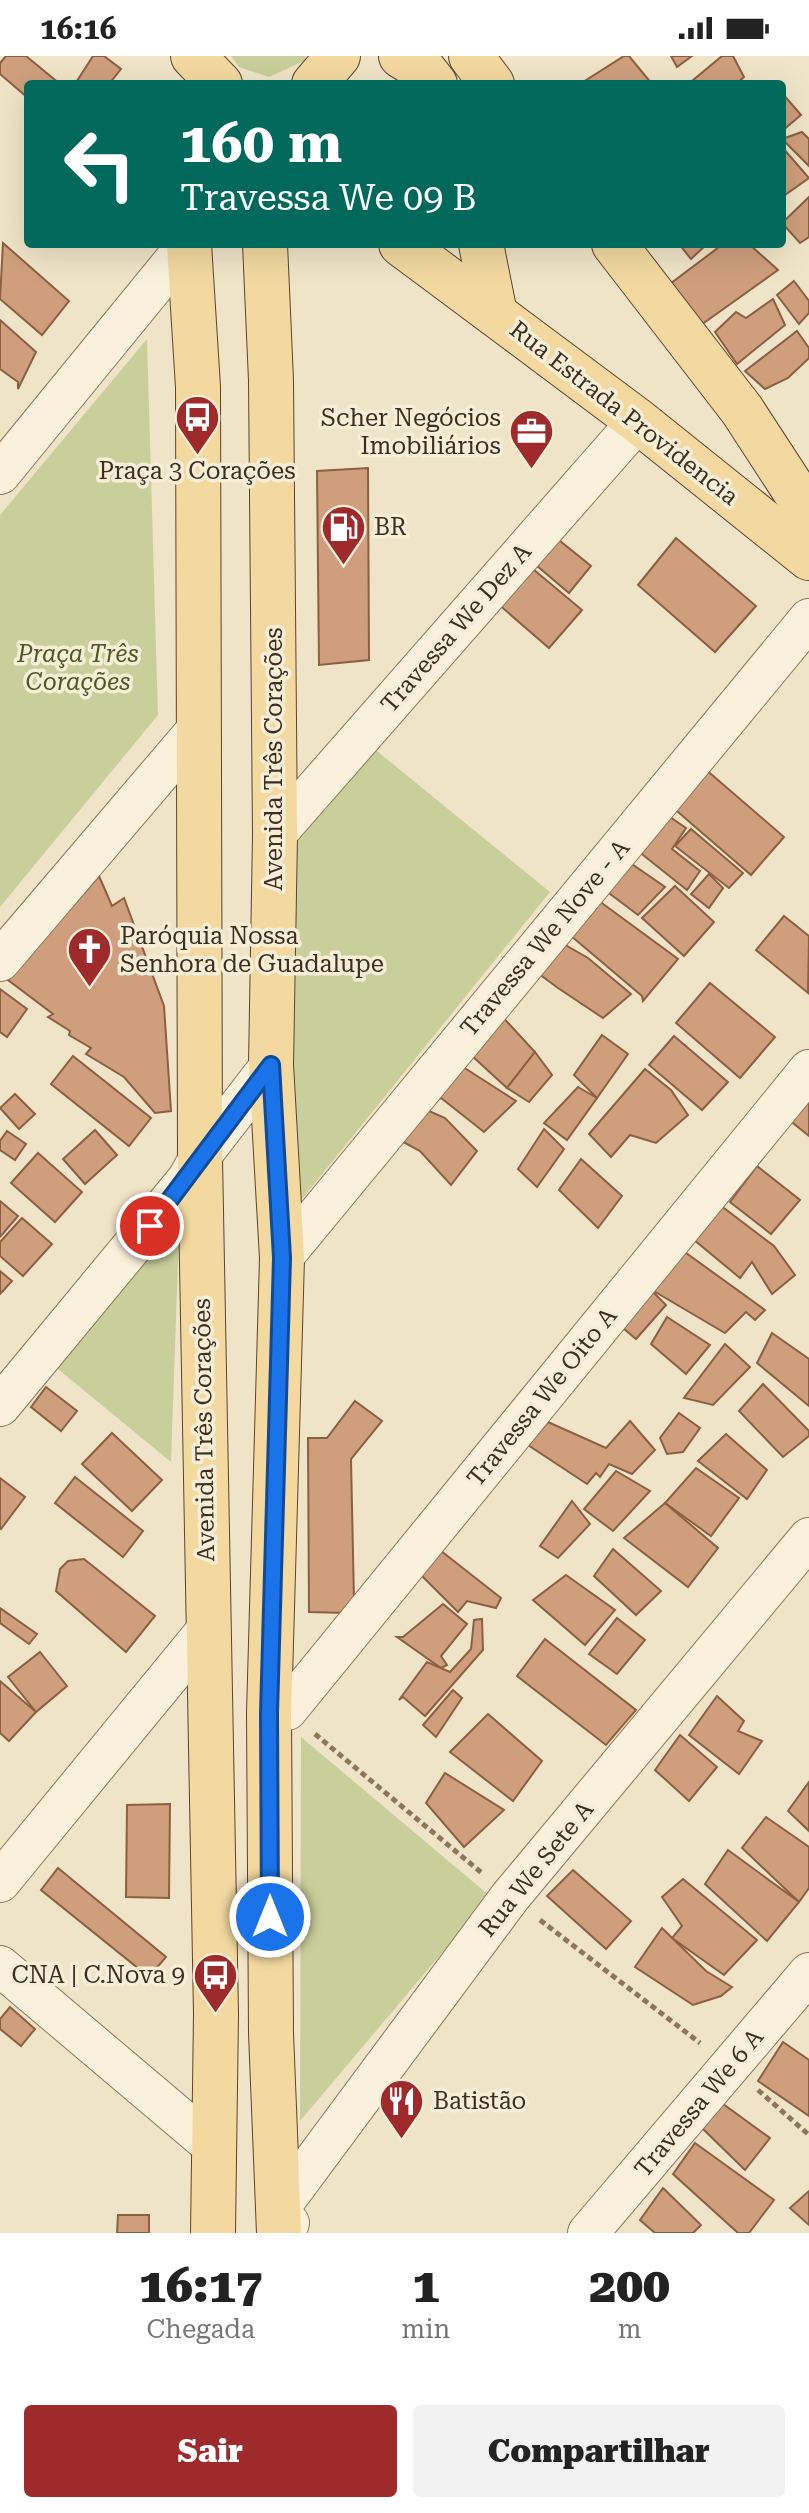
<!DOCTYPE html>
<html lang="pt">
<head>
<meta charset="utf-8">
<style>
	:root { --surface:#fff; --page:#f2f2f2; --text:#222; --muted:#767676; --accent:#9e2a2b }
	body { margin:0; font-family:"Roboto Serif",serif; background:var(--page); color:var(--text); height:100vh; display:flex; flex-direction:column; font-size:30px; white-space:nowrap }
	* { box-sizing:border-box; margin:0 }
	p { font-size:26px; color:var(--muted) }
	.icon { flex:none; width:44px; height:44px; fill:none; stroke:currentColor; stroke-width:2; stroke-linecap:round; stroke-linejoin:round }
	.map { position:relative; height:2177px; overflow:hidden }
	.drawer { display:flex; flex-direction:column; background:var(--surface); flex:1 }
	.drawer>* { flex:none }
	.hud { position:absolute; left:24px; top:24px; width:762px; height:168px; border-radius:8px; box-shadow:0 8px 32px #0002; background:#00695c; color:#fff; overflow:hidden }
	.pin { position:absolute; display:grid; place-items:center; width:68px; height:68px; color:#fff; margin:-34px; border:4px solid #fff; border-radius:50%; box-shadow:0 2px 8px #0007 }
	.me { position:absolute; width:88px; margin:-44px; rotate:0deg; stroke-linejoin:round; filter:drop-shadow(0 0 6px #0008) }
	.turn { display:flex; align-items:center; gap:28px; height:168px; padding:0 24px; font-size:36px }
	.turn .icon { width:104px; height:104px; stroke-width:2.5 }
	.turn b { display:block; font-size:56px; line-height:68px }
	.eta { display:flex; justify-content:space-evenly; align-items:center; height:136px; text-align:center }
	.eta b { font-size:48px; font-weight:800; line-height:56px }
	.action { display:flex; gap:16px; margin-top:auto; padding:16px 24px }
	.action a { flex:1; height:92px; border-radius:8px; background:var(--accent); color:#fff; font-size:32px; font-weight:800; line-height:92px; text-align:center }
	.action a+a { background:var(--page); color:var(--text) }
	.status { display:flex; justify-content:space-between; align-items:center; height:56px; padding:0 40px; background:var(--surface); direction:ltr }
	.status svg { height:22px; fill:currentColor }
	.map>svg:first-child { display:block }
	.green { fill:#c9cf9b }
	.building { fill:#cf9f7d; stroke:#8d5f41; stroke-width:2 }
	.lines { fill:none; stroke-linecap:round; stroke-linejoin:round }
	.minor-casing { stroke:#8d765c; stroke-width:42 }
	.major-casing { stroke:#5b4430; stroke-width:46 }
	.path { stroke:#8d765c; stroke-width:5; stroke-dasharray:6 4; stroke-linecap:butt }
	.minor { stroke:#faf1dc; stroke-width:40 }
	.major { stroke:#f3d9a0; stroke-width:44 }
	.route-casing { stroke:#114b97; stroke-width:20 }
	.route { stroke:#1a73e8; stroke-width:14 }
	.labels { text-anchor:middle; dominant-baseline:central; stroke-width:7; stroke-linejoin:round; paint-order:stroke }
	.street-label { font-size:24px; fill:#3d2e20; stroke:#f7eed8 }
	.poi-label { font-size:24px; fill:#3d2e20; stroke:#f7eed8; text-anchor:start }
	.park-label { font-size:24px; font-style:italic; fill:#4d5a26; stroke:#f7eed8 }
</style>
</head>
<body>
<div class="status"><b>16:16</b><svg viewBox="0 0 49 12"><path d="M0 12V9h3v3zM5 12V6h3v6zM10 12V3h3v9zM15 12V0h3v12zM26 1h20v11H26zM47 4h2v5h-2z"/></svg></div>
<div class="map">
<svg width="809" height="2177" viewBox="0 0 809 2177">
	<rect width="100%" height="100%" fill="#f0e4c8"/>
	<!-- green -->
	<g class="green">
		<polygon points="231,0 306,0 304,5 269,21 239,11"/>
		<polygon points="147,283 158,659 0,851 0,459"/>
		<polygon points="372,691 550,836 298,1148 283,800"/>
		<polygon points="159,1176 179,1177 171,1406 53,1309"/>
		<polygon points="301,1681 490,1840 300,2065"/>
	</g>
	<!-- building -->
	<g class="building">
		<polygon points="6,0 26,0 60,28 28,28 28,42 0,18 0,7"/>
		<polygon points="93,0 104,0 121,13 109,28 75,28"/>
		<polygon points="624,0 629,0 652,28 580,28"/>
		<polygon points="671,0 692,0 677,11"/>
		<polygon points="722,0 733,0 744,21 736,28 694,28 692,25"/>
		<polygon points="782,37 801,59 782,75"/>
		<polygon points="802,76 809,83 809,110 782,83"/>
		<polygon points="782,91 809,122 782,141"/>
		<polygon points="809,141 809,181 800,187 782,167"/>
		<polygon points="3,187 69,245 42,279 0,243"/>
		<polygon points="679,188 707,188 691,203"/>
		<polygon points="723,188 749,188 778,214 701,269 666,231"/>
		<polygon points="794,225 809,245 809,257 799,268 777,239"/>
		<polygon points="773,243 785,269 737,308 715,276 736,256 746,262"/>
		<polygon points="0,264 36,296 18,333 18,326 0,313"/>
		<polygon points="797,275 809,292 809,302 788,322 765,333 745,315"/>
		<polygon points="368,412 369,604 319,609 317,415"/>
		<polygon points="544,472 591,510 569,537 523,498"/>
		<polygon points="676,482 756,550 715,596 638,529"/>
		<polygon points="521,503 582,554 549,592 490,541"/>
		<polygon points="704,712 784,781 751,819 671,750"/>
		<polygon points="670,761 686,772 672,793 700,815 687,834 638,795"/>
		<polygon points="691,773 743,817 729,832 675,790"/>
		<polygon points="626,804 665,831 638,859 601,831"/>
		<polygon points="709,818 723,832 709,852 691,838"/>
		<polygon points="99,820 112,850 124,842 164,950 171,1055 155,1057 124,1021 86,998 91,992 69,979 70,975 48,961 53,958 8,924"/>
		<polygon points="675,830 714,866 684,900 642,862"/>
		<polygon points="595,842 678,903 643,945 642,940 564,874"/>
		<polygon points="784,860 809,880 808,937 756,894"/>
		<polygon points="555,883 588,902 631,938 603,962 558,932 531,912"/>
		<polygon points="710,927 775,981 740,1022 676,967"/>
		<polygon points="0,933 27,953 7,981 0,976"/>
		<polygon points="499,957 535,996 507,1032 470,998"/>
		<polygon points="602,979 628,998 597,1042 574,1019"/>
		<polygon points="674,980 728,1026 702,1054 649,1009"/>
		<polygon points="535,996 552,1019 529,1046 507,1032"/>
		<polygon points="73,1000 151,1062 129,1090 51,1028"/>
		<polygon points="460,1009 516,1045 484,1076 441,1042 435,1046"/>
		<polygon points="645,1013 671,1034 688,1059 656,1087 630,1079 611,1101 589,1078"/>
		<polygon points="578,1031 597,1042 567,1084 544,1067"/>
		<polygon points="809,1036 809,1080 788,1063"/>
		<polygon points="15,1038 35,1058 19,1073 0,1052"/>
		<polygon points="420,1051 445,1062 477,1095 451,1129 420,1095 394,1081"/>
		<polygon points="544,1073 564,1093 537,1131 518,1113"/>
		<polygon points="95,1074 117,1099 85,1128 63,1103"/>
		<polygon points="7,1075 26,1088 15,1104 0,1094 0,1085"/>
		<polygon points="38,1097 82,1136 55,1166 11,1127"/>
		<polygon points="581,1103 622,1140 598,1172 559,1134"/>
		<polygon points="757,1110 800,1144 771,1178 730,1146"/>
		<polygon points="0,1145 18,1160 0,1181"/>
		<polygon points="720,1149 774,1190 795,1219 772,1238 752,1206 740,1222 693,1183"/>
		<polygon points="22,1162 52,1188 23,1220 0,1200 0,1186"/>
		<polygon points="682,1194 765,1254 755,1264 746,1256 725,1277 652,1234"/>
		<polygon points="0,1215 12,1225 0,1238"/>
		<polygon points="648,1231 666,1249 636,1283 617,1267"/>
		<polygon points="667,1261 710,1289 686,1318 651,1288"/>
		<polygon points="772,1277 809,1303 809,1350 757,1307"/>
		<polygon points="725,1288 750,1311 713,1349 684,1342"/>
		<polygon points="763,1328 809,1375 809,1380 783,1401 739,1355"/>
		<polygon points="46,1331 77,1355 61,1375 31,1351"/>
		<polygon points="355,1345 382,1365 351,1403 354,1545 347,1557 309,1556 308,1382 327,1382"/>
		<polygon points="679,1357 700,1372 683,1396 667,1398 660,1382"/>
		<polygon points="630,1365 655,1394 632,1418 609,1408 600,1421 596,1417 587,1428 528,1389 548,1366 606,1392"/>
		<polygon points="112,1377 162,1424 132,1455 82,1408"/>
		<polygon points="726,1378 767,1414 747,1443 698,1405"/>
		<polygon points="696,1412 739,1442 711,1480 665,1447"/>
		<polygon points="616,1415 650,1435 613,1475 584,1453"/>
		<polygon points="75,1421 143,1475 123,1501 55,1447"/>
		<polygon points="0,1422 25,1441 1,1473 0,1472"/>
		<polygon points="572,1445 590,1468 558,1502 540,1490"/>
		<polygon points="665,1447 718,1492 688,1531 624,1482"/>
		<polygon points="436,1491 501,1542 496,1552 467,1545 458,1556 421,1519"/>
		<polygon points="613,1493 661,1535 636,1559 594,1520"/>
		<polygon points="84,1503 155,1560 126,1596 56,1535 60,1513 68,1505"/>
		<polygon points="566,1519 615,1554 585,1589 533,1544"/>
		<polygon points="443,1548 467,1568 441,1600 447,1609 441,1612 397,1581 403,1581"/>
		<polygon points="0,1552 37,1578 29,1588 0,1567"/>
		<polygon points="617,1562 645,1584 617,1618 589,1598"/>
		<polygon points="482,1563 483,1594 425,1660 403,1641 399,1644 427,1606 450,1616 471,1593 474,1564"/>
		<polygon points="545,1583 636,1654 606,1689 517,1620"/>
		<polygon points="40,1596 67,1630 36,1656 8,1621"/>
		<polygon points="0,1625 36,1656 9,1685 0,1677"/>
		<polygon points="453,1634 462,1642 436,1681 423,1669"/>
		<polygon points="717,1640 744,1665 738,1675 762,1685 739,1718 689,1679"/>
		<polygon points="488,1658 542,1705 513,1745 450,1696"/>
		<polygon points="680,1679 717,1711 689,1745 655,1714"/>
		<polygon points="445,1717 504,1754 464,1791 426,1747"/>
		<polygon points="809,1726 809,1775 788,1755"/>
		<polygon points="170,1748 169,1842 126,1841 127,1749"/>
		<polygon points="766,1761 809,1791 809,1832 799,1846 742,1792"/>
		<polygon points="728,1794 799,1846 767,1885 705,1828"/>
		<polygon points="58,1812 166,1901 149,1921 41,1834"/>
		<polygon points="573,1814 631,1865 606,1893 547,1840"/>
		<polygon points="683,1823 757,1884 724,1919 672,1882 682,1870 662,1841"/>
		<polygon points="662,1872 706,1915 732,1931 721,1940 693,1949 635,1911"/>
		<polygon points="10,1951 35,1973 21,1990 0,1973 0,1963"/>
		<polygon points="783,1986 809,2004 809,2060 758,2025"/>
		<polygon points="719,2045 770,2082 745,2114 701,2071"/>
		<polygon points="695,2087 774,2144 749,2177 738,2177 673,2118"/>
		<polygon points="663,2132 701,2169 693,2177 655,2177 640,2164"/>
		<polygon points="809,2135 809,2169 790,2152"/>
		<polygon points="118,2159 149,2159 149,2177 117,2177"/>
	</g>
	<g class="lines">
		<defs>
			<g id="minor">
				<polyline points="0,418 188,188"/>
				<polyline points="275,779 638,365"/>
				<polyline points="0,905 196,675"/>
				<polyline points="282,1202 809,563"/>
				<polyline points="0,1350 187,1124 200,1101 271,1009"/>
				<polyline points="269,1657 287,1654 809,1014"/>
				<polyline points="0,1826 207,1574"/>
				<polyline points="0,1910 214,2091"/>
				<polyline points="289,2167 277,2155 510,1841 809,1482"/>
				<polyline points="588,2177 809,1917"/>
			</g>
			<g id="major">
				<polyline points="193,0 220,28"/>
				<polyline points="401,0 424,14 435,28"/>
				<polyline points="471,0 492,28"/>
				<polyline points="314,28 338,0"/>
				<polyline points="189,188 198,331 200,1101 216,1958 213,2177"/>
				<polyline points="265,188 271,324 275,779 271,1009 282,1202 269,1657 271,1977 279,2177"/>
				<polyline points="401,188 638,365 809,502"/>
				<polyline points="481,188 495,258"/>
				<polyline points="614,188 742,354 809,457"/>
			</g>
		</defs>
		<!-- minor casing -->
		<use href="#minor" class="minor-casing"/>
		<!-- major casing -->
		<use href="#major" class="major-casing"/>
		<!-- path -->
		<g class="path">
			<polyline points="315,1678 483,1818"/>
			<polyline points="540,1864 700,1987"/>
			<polyline points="758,2034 809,2079"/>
		</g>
		<!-- minor -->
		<use href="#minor" class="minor"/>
		<!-- major -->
		<use href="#major" class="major"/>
	</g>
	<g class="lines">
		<defs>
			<polyline id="route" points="150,1170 271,1009 282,1202 269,1657 270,1861"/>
		</defs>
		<!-- route casing -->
		<use href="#route" class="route-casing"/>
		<!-- route -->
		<use href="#route" class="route"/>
	</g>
	<!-- icons -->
	<defs>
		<symbol id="bus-pin" viewBox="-11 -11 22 30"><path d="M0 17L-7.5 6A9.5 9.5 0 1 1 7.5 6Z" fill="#9e2a2b" stroke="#f7eed8"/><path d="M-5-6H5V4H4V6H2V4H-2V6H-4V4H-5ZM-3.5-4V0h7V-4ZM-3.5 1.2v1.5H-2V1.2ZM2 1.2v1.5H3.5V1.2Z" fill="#fff"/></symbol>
		<symbol id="office-pin" viewBox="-11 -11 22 30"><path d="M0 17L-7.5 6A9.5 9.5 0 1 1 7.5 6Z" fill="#9e2a2b" stroke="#f7eed8"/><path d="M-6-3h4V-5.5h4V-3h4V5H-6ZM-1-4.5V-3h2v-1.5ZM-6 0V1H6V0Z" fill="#fff"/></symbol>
		<symbol id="fuel-pin" viewBox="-11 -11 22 30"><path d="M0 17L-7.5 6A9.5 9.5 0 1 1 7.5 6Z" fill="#9e2a2b" stroke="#f7eed8"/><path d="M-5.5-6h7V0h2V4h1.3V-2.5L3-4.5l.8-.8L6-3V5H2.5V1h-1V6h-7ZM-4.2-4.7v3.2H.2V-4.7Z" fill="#fff"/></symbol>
		<symbol id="church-pin" viewBox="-11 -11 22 30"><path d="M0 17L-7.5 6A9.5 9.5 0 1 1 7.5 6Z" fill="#9e2a2b" stroke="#f7eed8"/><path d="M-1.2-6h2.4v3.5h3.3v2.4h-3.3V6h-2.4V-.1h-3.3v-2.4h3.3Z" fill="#fff"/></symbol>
		<symbol id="restaurant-pin" viewBox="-11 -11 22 30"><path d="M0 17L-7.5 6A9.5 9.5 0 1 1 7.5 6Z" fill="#9e2a2b" stroke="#f7eed8"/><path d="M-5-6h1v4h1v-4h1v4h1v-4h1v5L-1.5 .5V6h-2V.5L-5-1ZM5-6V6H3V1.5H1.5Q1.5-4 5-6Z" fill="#fff"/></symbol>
	</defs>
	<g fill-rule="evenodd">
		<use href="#bus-pin" x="172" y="336" width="51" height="69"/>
		<use href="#office-pin" x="506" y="350" width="51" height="69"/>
		<use href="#fuel-pin" x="318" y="446" width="51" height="69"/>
		<use href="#church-pin" x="64" y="868" width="51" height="69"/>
		<use href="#bus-pin" x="190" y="1894" width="51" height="69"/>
		<use href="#restaurant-pin" x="376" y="2020" width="51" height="69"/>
	</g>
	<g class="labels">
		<!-- street labels -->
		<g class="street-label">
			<text transform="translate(624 357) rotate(38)">Rua Estrada Providencia</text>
			<text transform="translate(456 572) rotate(-49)">Travessa We Dez A</text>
			<text transform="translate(274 703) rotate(-90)">Avenida Três Corações</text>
			<text transform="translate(545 882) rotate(-50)">Travessa We Nove - A</text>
			<text transform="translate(542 1341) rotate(-51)">Travessa We Oito A</text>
			<text transform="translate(204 1374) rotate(-91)">Avenida Três Corações</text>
			<text transform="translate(536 1813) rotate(-51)">Rua We Sete A</text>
			<text transform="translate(699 2047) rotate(-50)">Travessa We 6 A</text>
		</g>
		<!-- poi labels -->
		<g class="poi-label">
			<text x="501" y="362" text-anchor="end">Scher Negócios<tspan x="501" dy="28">Imobiliários</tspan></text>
			<text x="197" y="415" text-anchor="middle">Praça 3 Corações</text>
			<text x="374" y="471">BR</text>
			<text x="120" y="880">Paróquia Nossa<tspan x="120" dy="28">Senhora de Guadalupe</tspan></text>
			<text x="185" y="1919" text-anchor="end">CNA | C.Nova 9</text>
			<text x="433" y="2045">Batistão</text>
		</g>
		<!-- park labels -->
		<g class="park-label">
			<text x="78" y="598">Praça Três<tspan x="78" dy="28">Corações</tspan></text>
		</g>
	</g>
</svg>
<div class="pin" style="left:150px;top:1170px;background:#d93025"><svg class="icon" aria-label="arrive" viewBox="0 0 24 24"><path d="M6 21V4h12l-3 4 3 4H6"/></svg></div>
<svg class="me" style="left:270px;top:1861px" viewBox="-20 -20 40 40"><circle r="17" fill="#1a73e8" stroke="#fff" stroke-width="3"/><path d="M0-11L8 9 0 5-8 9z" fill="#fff"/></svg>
<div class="hud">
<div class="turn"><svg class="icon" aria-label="left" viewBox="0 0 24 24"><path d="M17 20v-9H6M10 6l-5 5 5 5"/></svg><div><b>160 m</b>Travessa We 09 B</div></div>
</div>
</div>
<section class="drawer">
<div class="eta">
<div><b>16:17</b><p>Chegada</p></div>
<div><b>1</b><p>min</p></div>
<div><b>200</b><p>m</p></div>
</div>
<div class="action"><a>Sair</a><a>Compartilhar</a></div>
</section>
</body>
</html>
